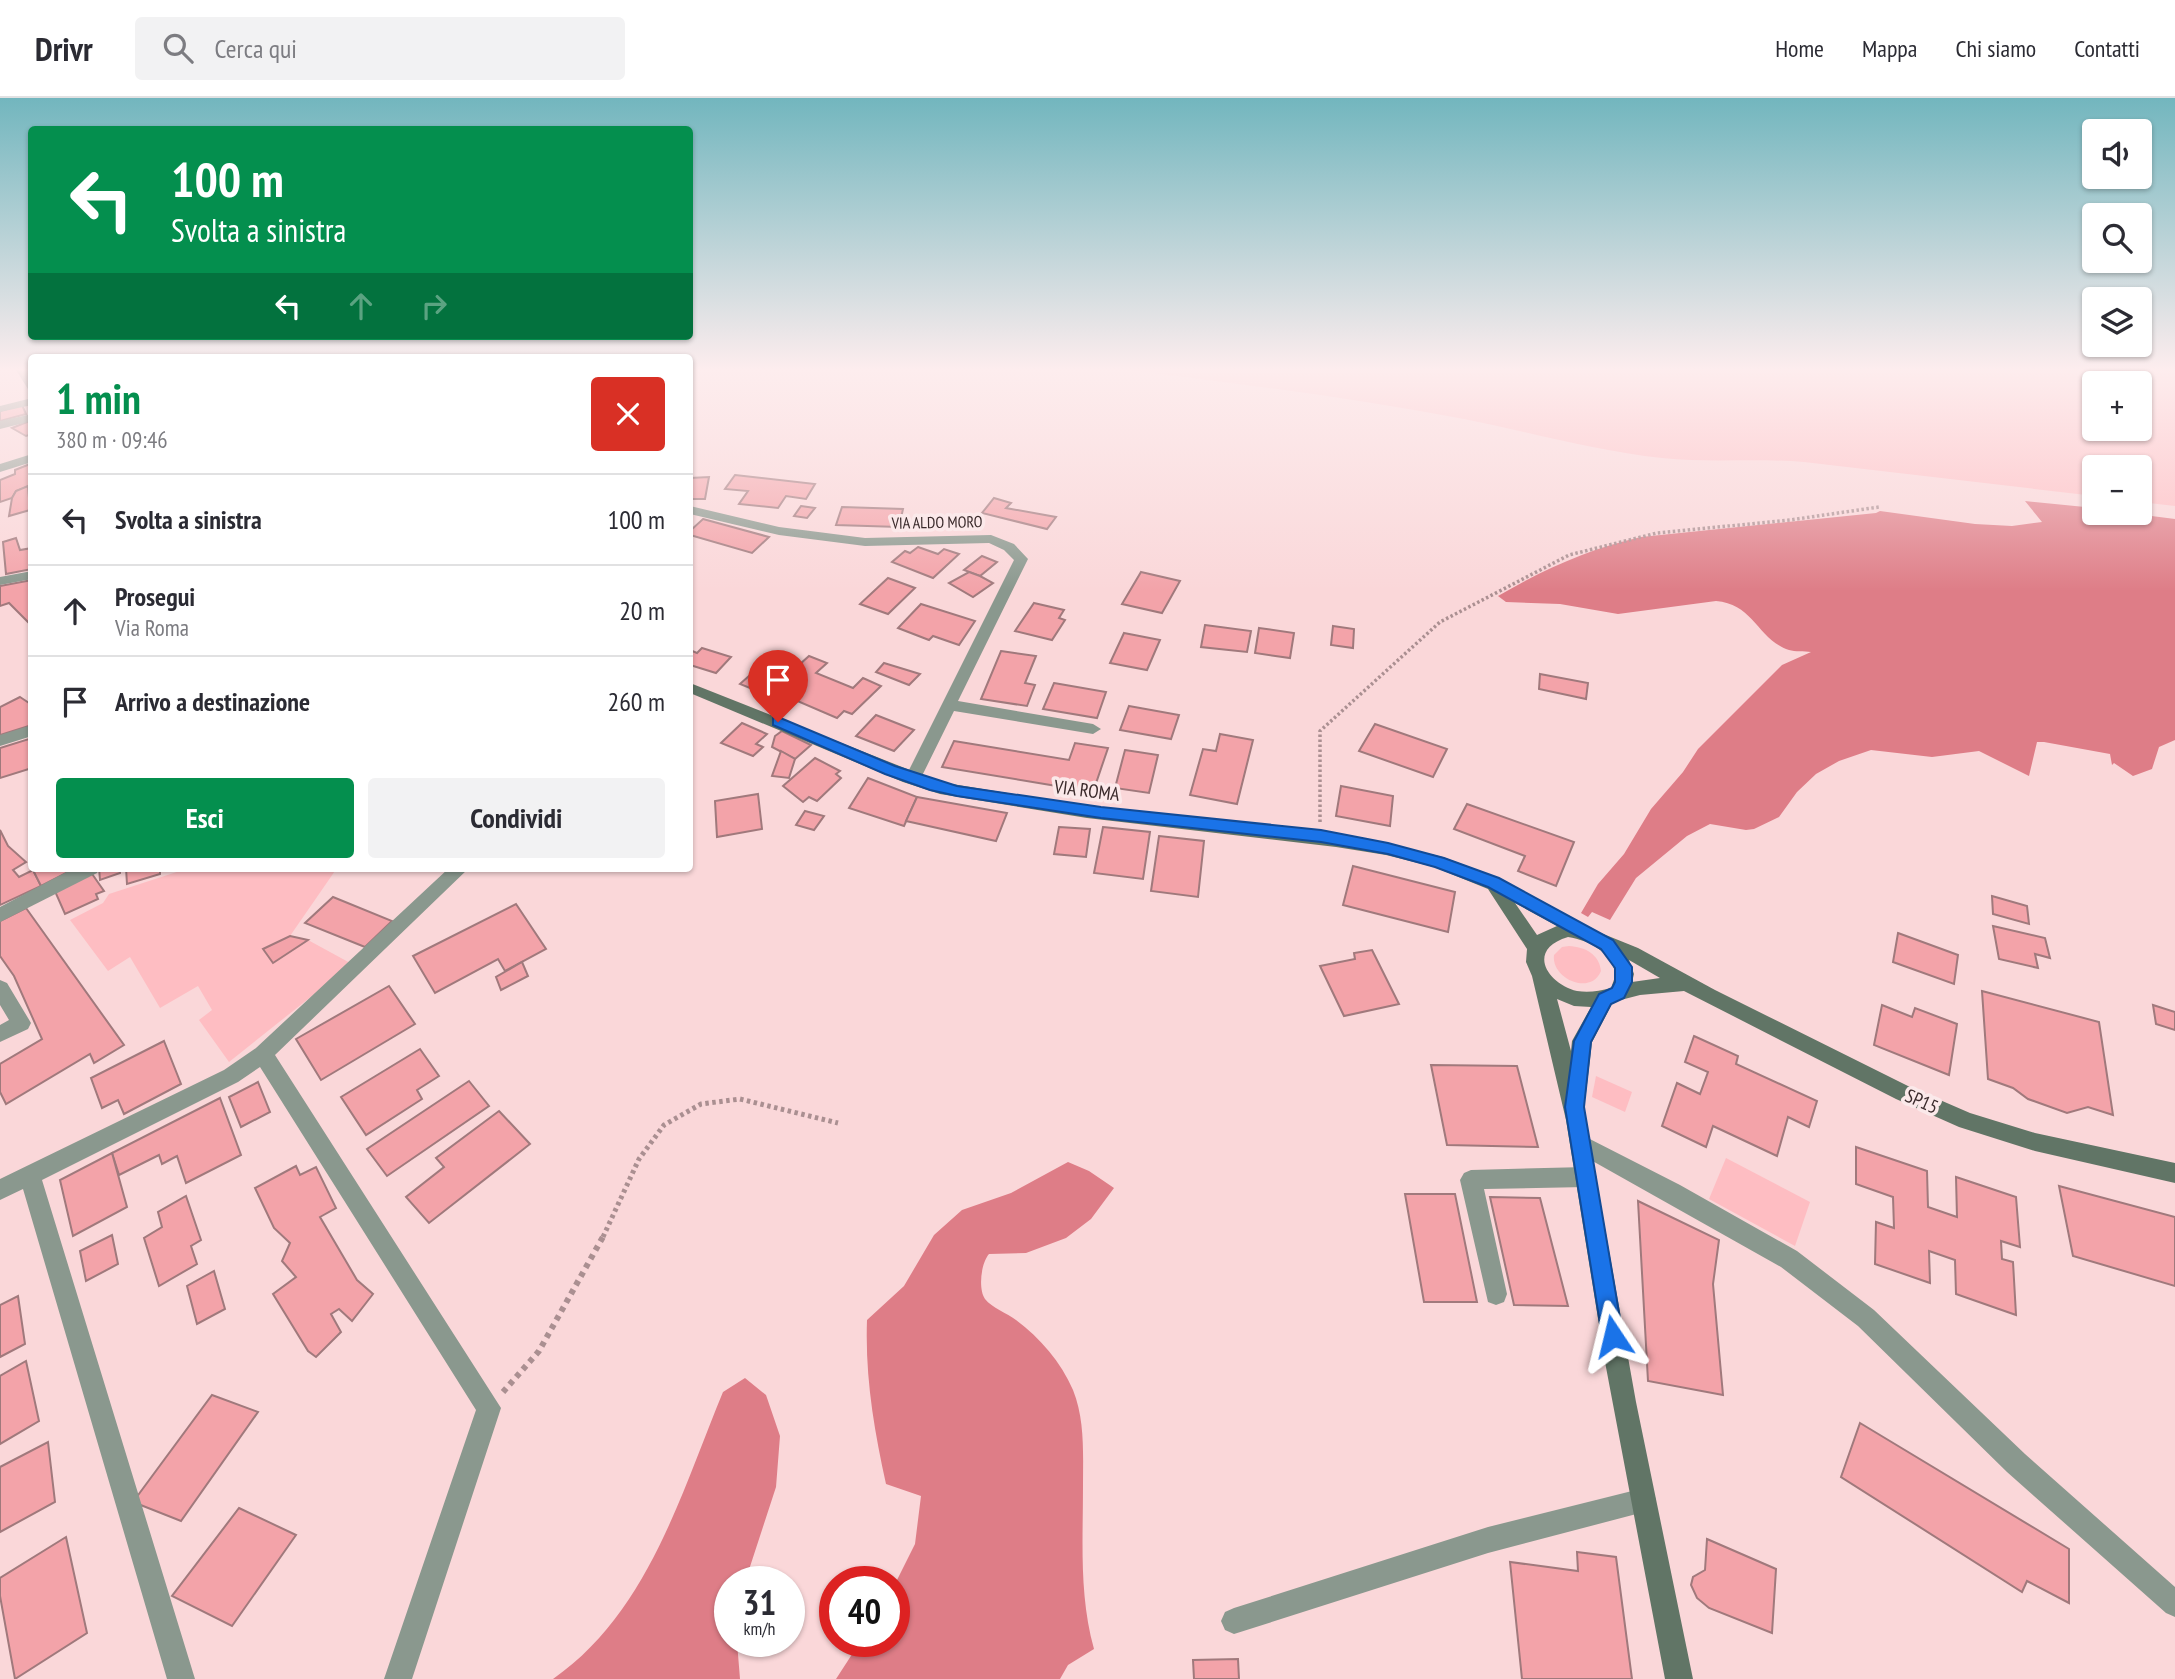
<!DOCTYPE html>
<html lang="it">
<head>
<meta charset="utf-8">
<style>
	:root { --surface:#fff; --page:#f2f2f3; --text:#2b2b33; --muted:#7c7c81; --line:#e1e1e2; --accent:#048f4e }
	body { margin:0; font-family:"PT Sans Narrow",sans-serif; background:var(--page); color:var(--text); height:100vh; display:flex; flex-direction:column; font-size:26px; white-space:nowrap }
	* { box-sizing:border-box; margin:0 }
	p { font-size:23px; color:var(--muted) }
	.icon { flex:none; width:38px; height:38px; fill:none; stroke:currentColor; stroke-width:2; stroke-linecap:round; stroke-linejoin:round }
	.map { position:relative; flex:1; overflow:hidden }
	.side { position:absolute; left:28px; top:256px; width:665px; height:518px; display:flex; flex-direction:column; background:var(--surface); border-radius:7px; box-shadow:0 2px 5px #0004 }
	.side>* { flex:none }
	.banner { position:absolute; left:28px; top:28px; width:665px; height:214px; border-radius:7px; box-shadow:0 2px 5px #0004; background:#048f4e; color:#fff; overflow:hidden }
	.controls { position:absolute; left:2082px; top:21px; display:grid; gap:14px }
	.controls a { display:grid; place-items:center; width:70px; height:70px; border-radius:7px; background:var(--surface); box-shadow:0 2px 5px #0004; font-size:35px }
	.speed { position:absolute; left:714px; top:1468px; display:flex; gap:14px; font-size:35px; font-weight:700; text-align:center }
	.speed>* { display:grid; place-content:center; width:91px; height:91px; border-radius:50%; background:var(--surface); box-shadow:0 2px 5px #0004; line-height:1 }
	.speed small { font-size:18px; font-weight:400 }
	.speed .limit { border:10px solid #d22; background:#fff; color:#111 }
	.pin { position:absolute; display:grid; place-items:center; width:60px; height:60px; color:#fff; margin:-72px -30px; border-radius:50% 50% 50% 0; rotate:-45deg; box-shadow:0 0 7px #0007 }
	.pin .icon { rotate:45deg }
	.me { position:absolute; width:77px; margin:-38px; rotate:350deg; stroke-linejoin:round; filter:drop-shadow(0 0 5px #0008) }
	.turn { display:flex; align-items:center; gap:24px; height:147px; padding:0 28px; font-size:32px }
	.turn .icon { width:91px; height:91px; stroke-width:2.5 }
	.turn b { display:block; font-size:49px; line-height:60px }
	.lanes { display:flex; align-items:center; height:66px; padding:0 28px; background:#0003; justify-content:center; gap:35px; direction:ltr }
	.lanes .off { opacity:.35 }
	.round { display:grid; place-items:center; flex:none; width:74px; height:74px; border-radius:7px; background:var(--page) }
	.head { display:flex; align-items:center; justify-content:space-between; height:119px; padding:0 28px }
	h1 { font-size:42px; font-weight:800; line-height:52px; color:var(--accent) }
	.primary-button { display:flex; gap:14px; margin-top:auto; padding:14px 28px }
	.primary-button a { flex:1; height:80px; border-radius:7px; background:var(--accent); color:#fff; font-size:28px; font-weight:800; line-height:80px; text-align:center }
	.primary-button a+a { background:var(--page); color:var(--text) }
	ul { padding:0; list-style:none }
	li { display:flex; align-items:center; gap:21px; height:91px; padding:0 28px; border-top:2px solid var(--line) }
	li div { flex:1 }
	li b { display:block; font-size:26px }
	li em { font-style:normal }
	header { display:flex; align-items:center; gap:42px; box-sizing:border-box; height:98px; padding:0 35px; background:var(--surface); border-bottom:2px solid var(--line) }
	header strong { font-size:33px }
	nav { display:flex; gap:38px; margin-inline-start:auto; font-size:24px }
	.search { width:490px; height:63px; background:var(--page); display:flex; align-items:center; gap:18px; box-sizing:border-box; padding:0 24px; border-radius:7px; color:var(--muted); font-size:26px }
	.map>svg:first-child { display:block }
	.green { fill:#febdc2; fill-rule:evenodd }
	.forest { fill:#de7d87 }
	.building { fill:#f3a3a9; stroke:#a0797c; stroke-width:2 }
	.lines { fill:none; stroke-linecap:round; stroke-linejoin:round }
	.path-far2 { stroke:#aa8f91; stroke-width:3.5; stroke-dasharray:2.5 2.5; stroke-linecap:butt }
	.path-far1 { stroke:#aa8f91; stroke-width:5; stroke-dasharray:3.5 3.5; stroke-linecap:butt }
	.path { stroke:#aa8f91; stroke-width:6; stroke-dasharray:5 5; stroke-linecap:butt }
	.street { fill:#8a988e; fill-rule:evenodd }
	.secondary { fill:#617566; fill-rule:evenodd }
	.route { fill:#1a73e8; stroke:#114b97; stroke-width:2 }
	.labels { text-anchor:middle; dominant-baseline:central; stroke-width:7; stroke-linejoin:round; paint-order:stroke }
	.far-street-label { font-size:16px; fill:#3a2a2b; stroke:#fbe9ea }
	.street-label { font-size:19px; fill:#3a2a2b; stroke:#fbe9ea }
</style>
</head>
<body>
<header>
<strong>Drivr</strong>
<div class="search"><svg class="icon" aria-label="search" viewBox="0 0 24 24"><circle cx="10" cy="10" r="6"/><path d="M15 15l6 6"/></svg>Cerca qui</div>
<nav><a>Home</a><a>Mappa</a><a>Chi siamo</a><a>Contatti</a></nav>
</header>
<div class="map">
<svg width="2175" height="1581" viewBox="0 0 2175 1581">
	<rect width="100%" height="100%" fill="#fad7d9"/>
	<!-- green -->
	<g class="green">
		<path d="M1129 272H2175V408L2140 404V369H2095V398L1804 364C1757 360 1709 365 1662 360 1595 353 1530 334 1464 321 1354 300 1241 286 1129 272ZM2095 285H2140V331H2095Z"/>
		<polygon points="189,770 337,770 290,838 263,852 273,865 308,842 352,866 229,964 199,922 212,912 198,888 160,910 130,859 108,873 70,822 103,805 109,796"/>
		<path d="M1569 848C1585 849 1599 856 1601 873 1591 898 1551 881 1554 857L1562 849Z"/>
		<polygon points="1596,978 1632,994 1625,1014 1592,999"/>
		<polygon points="1726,1060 1810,1104 1795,1148 1709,1101"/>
	</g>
	<!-- forest -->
	<g class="forest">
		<path d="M2025 403 2095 410V415H2128L2175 421V642L2159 649 2152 671 2133 678 2114 665 2112 667 2110 656 2044 644H2037L2029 678 1979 653 1932 659 1871 652 1839 663 1816 676 1797 694 1779 719 1754 731 1746 732 1710 726 1687 738 1636 780 1610 822 1592 814 1588 819 1581 815 1598 786 1624 756 1651 711 1683 674 1698 651 1782 567 1811 554C1804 553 1795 554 1789 552 1757 541 1754 506 1716 503L1618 516 1560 506 1506 504 1498 498C1542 472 1591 450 1641 439L1876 415 1880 413 1975 426 2012 428 2042 424Z"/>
		<path d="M1068 1064 1089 1073 1114 1090 1091 1121 1066 1140 1026 1155 989 1156C981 1165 978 1191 985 1201 992 1210 1007 1215 1016 1222 1040 1240 1061 1264 1073 1292 1085 1322 1083 1355 1083 1387 1083 1443 1079 1497 1094 1551L1068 1567 1060 1581H836L860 1544H894V1488L915 1446 921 1398 886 1386C874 1331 865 1279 867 1222L904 1188 934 1137 962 1112 1011 1095Z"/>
		<path d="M745 1280 766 1297 780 1338 776 1389 745 1484H730V1544H737L740 1581H553C648 1515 681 1395 723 1294Z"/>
	</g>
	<!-- building -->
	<g class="building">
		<polygon points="22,307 26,316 0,323 0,313"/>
		<polygon points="32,322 32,336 26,338 12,330"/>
		<polygon points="30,366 32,387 16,393 12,400 0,404 0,382 15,376 15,372"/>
		<polygon points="735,377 815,386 806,401 786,398 778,410 739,406 748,393 725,391"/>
		<polygon points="709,379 705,401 690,401 690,380"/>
		<polygon points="28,388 30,412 9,418 12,400 16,393"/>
		<polygon points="994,400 1011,405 1006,410 1056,419 1047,431 982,415"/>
		<polygon points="801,408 815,410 807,420 794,418"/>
		<polygon points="842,409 903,411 899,429 836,427"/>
		<polygon points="703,421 769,439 752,455 690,437 690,433"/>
		<polygon points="16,440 20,452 32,450 32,471 6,476 3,444"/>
		<polygon points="918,449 938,456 944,451 959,456 933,480 892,464 905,453 910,455"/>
		<polygon points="982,458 997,464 980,478 964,472"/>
		<polygon points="969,474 980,478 993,485 973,499 949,485"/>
		<polygon points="1141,474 1180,483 1162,515 1122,506"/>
		<polygon points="888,480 915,490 888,516 860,506"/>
		<polygon points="32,482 32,524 29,525 9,505 0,508 0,488"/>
		<polygon points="1034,505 1064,512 1059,520 1065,522 1052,542 1015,533"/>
		<polygon points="921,506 975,523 959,547 933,538 929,542 898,530"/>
		<polygon points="1205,527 1251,533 1247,554 1201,549"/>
		<polygon points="1333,528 1354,531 1353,550 1331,547"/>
		<polygon points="1259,530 1294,535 1290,560 1255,555"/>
		<polygon points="1124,535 1160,542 1147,572 1110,565"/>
		<polygon points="702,550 731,559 716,575 690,567 690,552 697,555"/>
		<polygon points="1001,553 1036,558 1025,585 1035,587 1027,608 981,601"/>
		<polygon points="809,558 827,565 816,575 853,590 863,580 881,588 852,616 844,613 837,620 781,596 787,590 778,586"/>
		<polygon points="884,565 920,576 909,587 876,574"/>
		<polygon points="759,569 769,572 764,577 768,579 755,592 740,586"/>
		<polygon points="1540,576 1588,585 1586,601 1539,591"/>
		<polygon points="1054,585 1106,594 1097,620 1043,611"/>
		<polygon points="20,599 32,607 32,627 0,637 0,609"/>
		<polygon points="1129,608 1179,617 1171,641 1120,632"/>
		<polygon points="876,617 914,632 894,653 856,638"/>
		<polygon points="742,625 767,636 756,646 763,649 753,658 721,645"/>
		<polygon points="1375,626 1447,651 1433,679 1359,653"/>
		<polygon points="782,633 811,647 795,661 772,649 775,638"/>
		<polygon points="1220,636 1253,642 1237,706 1190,697 1203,651 1216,653"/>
		<polygon points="32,640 32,670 0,680 0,650"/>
		<polygon points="954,643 1069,662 1075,645 1108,650 1093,694 942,669"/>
		<polygon points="1125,652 1158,657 1149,695 1115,690"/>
		<polygon points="781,653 795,661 789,680 772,678"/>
		<polygon points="815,660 840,673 836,676 841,680 817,703 809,699 803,704 783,688"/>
		<polygon points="868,680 917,699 904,728 849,710"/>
		<polygon points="1341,688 1393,698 1390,728 1336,718"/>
		<polygon points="758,696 762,731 717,739 715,703"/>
		<polygon points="917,699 1007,715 996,743 906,723"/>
		<polygon points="1467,706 1574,744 1556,788 1518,773 1525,758 1454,731"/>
		<polygon points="805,713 824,718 814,732 796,727"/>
		<polygon points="1059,729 1090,731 1086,759 1054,756"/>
		<polygon points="1103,729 1150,734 1143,781 1094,775"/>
		<polygon points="0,732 8,748 26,764 13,772 19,779 33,772 41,788 0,807"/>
		<polygon points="1159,738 1204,743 1198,799 1151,793"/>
		<polygon points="1353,768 1455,794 1448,834 1343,807"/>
		<polygon points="37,770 76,770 41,788 33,772"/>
		<polygon points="99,770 120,770 120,775 100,782"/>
		<polygon points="126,770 160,770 160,776 127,786"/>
		<polygon points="90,773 104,793 96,796 98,801 65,816 54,791"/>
		<polygon points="1992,798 2027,808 2029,826 1993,816"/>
		<polygon points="333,799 392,823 365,849 305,825"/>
		<polygon points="516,806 546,851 505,873 498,861 435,895 413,858"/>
		<polygon points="26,810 124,947 94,965 90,956 6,1006 0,994 0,966 42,941 14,878 0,858 0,823"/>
		<polygon points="1993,828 2045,840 2050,860 2035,856 2038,870 1999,861"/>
		<polygon points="1898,835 1958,857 1954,886 1893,864"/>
		<polygon points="290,838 308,842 273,865 263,851"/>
		<polygon points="1372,852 1399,906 1344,918 1320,868 1355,861 1354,855"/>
		<polygon points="522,864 528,878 501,892 496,879"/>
		<polygon points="389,888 415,926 321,982 296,941"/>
		<polygon points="1982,893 2099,924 2113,1017 2088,1009 2067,1015 2028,1001 2013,990 1988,981"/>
		<polygon points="1882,907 1912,919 1915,910 1957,926 1949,977 1874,947"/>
		<polygon points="2153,907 2175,914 2175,932 2156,926"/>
		<polygon points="1694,938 1738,958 1736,966 1817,1003 1809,1029 1788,1019 1777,1058 1713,1028 1706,1049 1662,1028 1677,985 1700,996 1708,974 1685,964"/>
		<polygon points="164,943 181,986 124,1016 118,1002 102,1010 91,980"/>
		<polygon points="420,951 439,978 417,992 422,1001 366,1037 341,999"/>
		<polygon points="1431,967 1517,968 1538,1049 1447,1047"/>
		<polygon points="469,983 489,1008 387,1078 367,1051"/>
		<polygon points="258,984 270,1014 241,1029 229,999"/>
		<polygon points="220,1000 241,1057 186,1085 177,1058 162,1066 159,1057 119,1077 112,1055"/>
		<polygon points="499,1013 530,1046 429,1125 406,1099 444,1069 436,1060"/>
		<polygon points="1856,1049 1927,1073 1928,1109 1957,1119 1956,1079 2016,1099 2020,1149 2001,1143 2002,1161 2013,1164 2016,1217 1956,1196 1955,1162 1929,1153 1930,1185 1875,1166 1876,1124 1894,1130 1893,1099 1856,1086"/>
		<polygon points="112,1055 127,1109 73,1138 60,1082"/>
		<polygon points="296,1068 300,1077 316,1069 336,1110 320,1119 357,1182 373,1196 352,1223 339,1211 331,1216 341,1234 316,1259 308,1253 273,1196 296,1179 282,1163 290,1145 274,1130 255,1090"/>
		<polygon points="2059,1088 2175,1119 2175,1188 2073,1158"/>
		<polygon points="1405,1096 1455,1096 1477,1204 1424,1204"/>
		<polygon points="186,1098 201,1142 191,1148 197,1166 159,1188 144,1140 162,1129 158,1114"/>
		<polygon points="1490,1099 1540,1100 1568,1208 1514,1207"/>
		<polygon points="1638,1103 1719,1142 1713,1186 1723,1297 1648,1283"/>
		<polygon points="112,1137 118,1166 86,1183 80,1153"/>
		<polygon points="214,1173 225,1211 197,1226 187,1188"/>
		<polygon points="18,1198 25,1246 0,1259 0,1207"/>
		<polygon points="26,1263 39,1323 0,1346 0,1278"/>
		<polygon points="212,1297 258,1314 181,1423 133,1404"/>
		<polygon points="1860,1325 2069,1451 2069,1505 2027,1483 2022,1494 1841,1379"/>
		<polygon points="48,1344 55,1404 0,1434 0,1369"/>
		<polygon points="239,1410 296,1437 232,1528 172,1498"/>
		<polygon points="66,1439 87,1535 15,1581 0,1498 0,1480"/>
		<polygon points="1707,1441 1776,1471 1772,1535 1709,1510 1697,1500 1691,1487 1693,1479 1705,1472"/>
		<polygon points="1577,1454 1616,1459 1632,1581 1522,1581 1510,1464 1578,1473"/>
		<polygon points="1238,1561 1239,1581 1194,1581 1193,1562"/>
	</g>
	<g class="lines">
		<!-- path-far2 -->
		<polyline class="path-far2" points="1320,724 1320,633 1440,524 1569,457 1657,435 1790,422 1879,409"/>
		<!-- path-far1 -->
		<polyline class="path-far1" points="603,1139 639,1061 664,1027 701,1006 740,1001 838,1025"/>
		<!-- path -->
		<polyline class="path" points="503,1294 539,1253 604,1137"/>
		<!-- street -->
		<g class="street">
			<polygon points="32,300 32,307 0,314 0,308"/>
			<polygon points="32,316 32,323 0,331 0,323"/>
			<polygon points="32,356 32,364 0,374 0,366"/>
			<polygon points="690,408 779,429 865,440 991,437 1014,446 1028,461 958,603 1093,626 1101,631 1093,636 954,613 919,684 907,684 905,680 1014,462 1004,452 989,445 865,448 779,437 690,416"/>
			<polygon points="32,473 32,481 0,487 0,479"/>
			<polygon points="32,627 32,638 0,648 0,637"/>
			<polygon points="74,770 100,770 97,775 0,824 0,809"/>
			<polygon points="449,770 469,770 275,957 501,1310 412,1581 384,1581 476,1312 260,969 238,984 42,1082 195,1581 167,1581 23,1091 0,1102 0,1081 224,972 256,950"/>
			<polygon points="0,882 7,885 31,925 28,931 0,944 0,927 9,922 0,907"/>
			<polygon points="1580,1036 1680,1087 1797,1153 1874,1212 2025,1356 2175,1489 2175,1519 2166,1515 2007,1374 1858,1228 1781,1169 1573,1052 1570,1045 1573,1038"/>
			<polygon points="1586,1069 1593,1072 1597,1079 1593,1086 1586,1089 1484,1091 1507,1196 1504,1204 1496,1207 1488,1204 1460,1082 1464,1075 1471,1072"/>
			<polygon points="1644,1390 1653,1393 1656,1402 1653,1411 1644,1414 1488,1455 1234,1536 1225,1532 1221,1523 1225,1514 1234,1510 1488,1429"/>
		</g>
		<!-- secondary -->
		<g class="secondary">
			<polygon points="16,272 28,272 32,279 32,292 28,291"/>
			<path d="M690 585 940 684 1087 708 1361 740 1443 759 1499 780 1586 829 1638 850 1715 892 1910 989 1970 1015 2035 1035 2175 1065V1085L2035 1053 1959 1029 1896 1001 1684 893 1640 897 1613 904 1592 944 1586 995 1582 1001 1636 1304 1693 1581H1665L1605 1264 1566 1022 1532 878 1526 864 1527 851 1488 791 1434 769 1386 757 1336 749 1087 720 940 696 903 684 690 595ZM1515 805 1557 828 1537 837ZM1568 839C1591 843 1609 853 1616 876L1611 890C1599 893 1589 895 1577 893 1548 886 1525 852 1568 839ZM1629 862 1660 880 1632 884 1634 876ZM1557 901 1574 908 1591 909 1572 943 1571 953Z"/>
		</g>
	</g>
	<!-- sky -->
	<linearGradient id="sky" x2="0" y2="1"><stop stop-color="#72b6be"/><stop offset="0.55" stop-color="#fdedee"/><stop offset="1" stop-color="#fdedee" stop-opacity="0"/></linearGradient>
	<rect width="2175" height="493" fill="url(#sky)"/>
	<!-- route -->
	<polygon class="route" points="778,619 895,668 957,688 1101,709 1321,732 1388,745 1444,760 1499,780 1613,842 1632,869 1632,884 1624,900 1611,906 1591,944 1584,1009 1623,1238 1620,1246 1613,1249 1605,1246 1602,1238 1565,1009 1574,943 1599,896 1612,890 1615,884 1615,870 1601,851 1488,789 1435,769 1388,756 1321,744 1101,720 957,698 930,692 885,676 773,627 773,620"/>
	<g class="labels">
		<!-- far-street labels -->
		<g class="far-street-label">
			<text transform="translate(937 424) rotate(-1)">VIA ALDO MORO</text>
		</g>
		<!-- street labels -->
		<g class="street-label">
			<text transform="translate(1087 692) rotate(7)">VIA ROMA</text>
			<text transform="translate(1922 1003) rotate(24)">SP15</text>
		</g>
	</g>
</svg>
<div class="controls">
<a><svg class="icon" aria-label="sound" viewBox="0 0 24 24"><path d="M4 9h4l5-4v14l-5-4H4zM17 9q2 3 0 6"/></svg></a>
<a><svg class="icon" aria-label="search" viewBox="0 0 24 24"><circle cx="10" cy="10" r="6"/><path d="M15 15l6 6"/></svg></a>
<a><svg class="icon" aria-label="layers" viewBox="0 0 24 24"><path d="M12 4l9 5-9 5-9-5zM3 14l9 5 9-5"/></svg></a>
<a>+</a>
<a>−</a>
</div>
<div class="speed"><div>31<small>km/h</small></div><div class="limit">40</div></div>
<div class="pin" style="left:778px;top:624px;background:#d93025"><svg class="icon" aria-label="arrive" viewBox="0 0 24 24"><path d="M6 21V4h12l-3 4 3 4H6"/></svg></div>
<svg class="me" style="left:1613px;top:1238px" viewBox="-20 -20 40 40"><path d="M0-17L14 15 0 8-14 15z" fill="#1a73e8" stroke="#fff" stroke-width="4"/></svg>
<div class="banner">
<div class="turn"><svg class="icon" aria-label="left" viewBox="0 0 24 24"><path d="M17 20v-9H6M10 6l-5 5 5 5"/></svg><div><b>100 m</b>Svolta a sinistra</div></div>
<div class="lanes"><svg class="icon" aria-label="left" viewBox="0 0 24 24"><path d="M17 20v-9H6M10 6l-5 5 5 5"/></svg><svg class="icon off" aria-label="ahead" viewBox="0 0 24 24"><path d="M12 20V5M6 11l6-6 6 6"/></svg><svg class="icon off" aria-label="right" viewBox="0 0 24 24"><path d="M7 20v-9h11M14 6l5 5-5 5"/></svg></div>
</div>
<section class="side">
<div class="head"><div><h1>1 min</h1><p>380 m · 09:46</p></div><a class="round" style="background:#d93025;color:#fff"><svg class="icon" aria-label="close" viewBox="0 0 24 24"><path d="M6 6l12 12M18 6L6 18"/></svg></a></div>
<ul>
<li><svg class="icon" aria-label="left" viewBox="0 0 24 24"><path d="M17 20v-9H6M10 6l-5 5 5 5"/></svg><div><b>Svolta a sinistra</b></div><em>100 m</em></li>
<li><svg class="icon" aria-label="ahead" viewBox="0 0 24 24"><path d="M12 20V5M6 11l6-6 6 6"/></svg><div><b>Prosegui</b><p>Via Roma</p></div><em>20 m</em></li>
<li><svg class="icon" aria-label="arrive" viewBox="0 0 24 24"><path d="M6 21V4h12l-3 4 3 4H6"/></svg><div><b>Arrivo a destinazione</b></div><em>260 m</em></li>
</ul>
<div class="primary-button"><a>Esci</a><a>Condividi</a></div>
</section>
</div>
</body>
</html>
